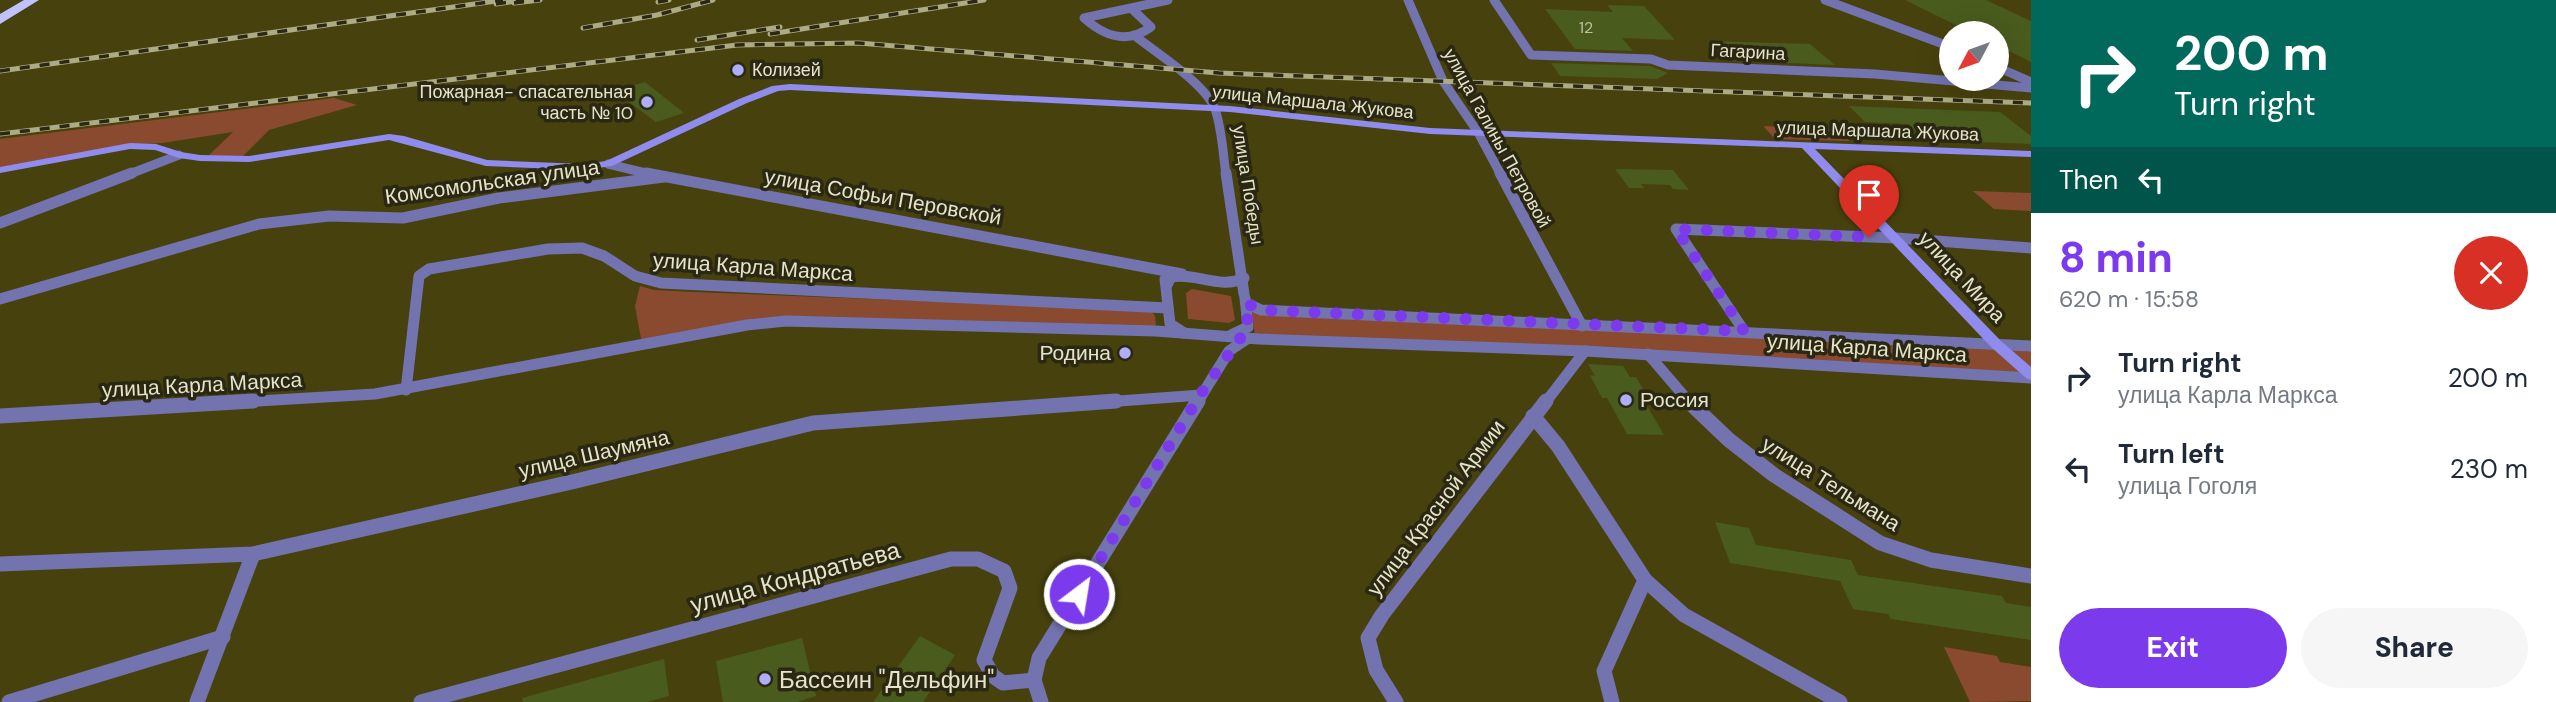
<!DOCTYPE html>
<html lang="en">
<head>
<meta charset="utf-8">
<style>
	:root { --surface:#fff; --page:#f6f6f7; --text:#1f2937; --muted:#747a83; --accent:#7c3aed }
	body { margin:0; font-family:"DM Sans",sans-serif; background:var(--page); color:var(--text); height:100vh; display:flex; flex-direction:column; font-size:26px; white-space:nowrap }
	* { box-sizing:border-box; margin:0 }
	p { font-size:23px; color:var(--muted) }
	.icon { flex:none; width:38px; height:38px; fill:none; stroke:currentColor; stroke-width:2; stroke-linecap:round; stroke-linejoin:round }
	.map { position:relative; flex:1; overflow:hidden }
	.details { display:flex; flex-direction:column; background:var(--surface); width:525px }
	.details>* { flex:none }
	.guide { background:#00695c; color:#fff; overflow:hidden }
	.needle { width:46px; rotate:229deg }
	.controls { position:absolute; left:1939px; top:21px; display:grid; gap:14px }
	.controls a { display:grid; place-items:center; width:70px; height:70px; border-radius:50%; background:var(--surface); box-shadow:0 7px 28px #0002; font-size:35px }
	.pin { position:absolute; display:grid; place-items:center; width:60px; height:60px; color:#fff; margin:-72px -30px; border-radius:50% 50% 50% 0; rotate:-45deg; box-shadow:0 0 7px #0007 }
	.pin .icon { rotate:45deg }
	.me { position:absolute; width:77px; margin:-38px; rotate:31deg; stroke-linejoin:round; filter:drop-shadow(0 0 5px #0008) }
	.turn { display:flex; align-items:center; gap:24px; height:147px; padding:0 28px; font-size:32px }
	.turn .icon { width:91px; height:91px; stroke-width:2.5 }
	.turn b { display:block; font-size:49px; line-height:60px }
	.then { display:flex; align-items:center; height:66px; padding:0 28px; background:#0003; gap:14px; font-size:26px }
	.round { display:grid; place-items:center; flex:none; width:74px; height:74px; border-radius:37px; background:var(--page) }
	.overview { display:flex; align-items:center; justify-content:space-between; height:119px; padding:0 28px }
	h1 { font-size:42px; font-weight:800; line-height:52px; color:var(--accent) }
	.button { display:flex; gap:14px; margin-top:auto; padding:14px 28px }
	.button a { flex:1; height:80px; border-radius:42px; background:var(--accent); color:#fff; font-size:28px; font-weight:800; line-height:80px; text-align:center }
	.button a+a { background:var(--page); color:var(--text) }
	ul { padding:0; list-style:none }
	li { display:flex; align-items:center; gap:21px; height:91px; padding:0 28px }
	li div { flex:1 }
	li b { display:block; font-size:26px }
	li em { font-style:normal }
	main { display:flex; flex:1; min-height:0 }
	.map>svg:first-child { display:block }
	.green { fill:#8a4a2f }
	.building { fill:#495b1d }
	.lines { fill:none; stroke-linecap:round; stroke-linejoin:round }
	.street-far2 { stroke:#7373b0; stroke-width:9 }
	.street-far1 { stroke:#7373b0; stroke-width:11 }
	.street { stroke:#7373b0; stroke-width:15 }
	.secondary { fill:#8f8cee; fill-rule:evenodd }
	.highway { fill:#c0c2fd; fill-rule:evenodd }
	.rail-casing { stroke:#adaa86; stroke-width:5 }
	.rail { stroke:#2a2813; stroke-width:3.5; stroke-dasharray:10; stroke-linecap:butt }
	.route { stroke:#7c3aed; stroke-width:12; stroke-dasharray:0 21.6 }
	.poi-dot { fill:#aeaefb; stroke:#2a2813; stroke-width:2.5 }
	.labels { text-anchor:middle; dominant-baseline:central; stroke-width:7; stroke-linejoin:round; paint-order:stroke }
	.far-number-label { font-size:16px; fill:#bec19d }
	.far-street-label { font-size:18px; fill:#e5e3c8; stroke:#2a2813 }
	.far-poi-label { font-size:18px; fill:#e5e3c8; stroke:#2a2813; text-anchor:start }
	.street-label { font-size:21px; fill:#e5e3c8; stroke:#2a2813 }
	.poi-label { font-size:21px; fill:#e5e3c8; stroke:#2a2813; text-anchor:end }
	.near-street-label { font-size:24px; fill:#e5e3c8; stroke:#2a2813 }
	.near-poi-label { font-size:24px; fill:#e5e3c8; stroke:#2a2813; text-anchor:start }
</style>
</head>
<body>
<main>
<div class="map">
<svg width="2031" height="702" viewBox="0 0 2031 702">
	<rect width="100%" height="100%" fill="#47420d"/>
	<!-- green -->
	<g class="green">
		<polygon points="334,98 357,105 269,130 242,157 208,156 233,132 162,143 123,145 0,168 0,139"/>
		<polygon points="1765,126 1836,129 1850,139 1849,141 1775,139 1764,127"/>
		<polygon points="1973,191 2031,193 2031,211 1994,209"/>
		<polygon points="640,286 654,290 694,292 1151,310 1155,316 1156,325 1148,330 788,320 642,344 635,306"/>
		<polygon points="1192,289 1231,296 1235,320 1229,323 1188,319 1186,293"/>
		<polygon points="1252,312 2031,349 2031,375 1255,336"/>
		<polygon points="1944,647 1997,656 2000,662 2031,667 2031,701 1970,702"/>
	</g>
	<!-- building -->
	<g class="building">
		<polygon points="1905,0 1986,0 2031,21 2031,62 1997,45 1997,33 1972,33"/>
		<polygon points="1607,5 1644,6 1675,40 1622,38 1633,51 1575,49 1545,9 1613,12"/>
		<polygon points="1708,41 1810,44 1835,65 1723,60"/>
		<polygon points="1551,63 1650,66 1668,73 1657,79 1560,76"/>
		<polygon points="645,82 684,113 656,122 614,91"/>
		<polygon points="1849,106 2000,112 2031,136 2031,144 1926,140 1908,124 1865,122"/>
		<polygon points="1615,169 1673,170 1689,190 1673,189 1670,185 1641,184 1644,188 1629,188"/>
		<polygon points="1588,364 1623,366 1630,377 1636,377 1649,400 1643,399 1664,435 1627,434 1607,398 1602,398 1590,375 1595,376"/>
		<polygon points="1715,522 1749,528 1756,545 1851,560 1858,575 2002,596 2006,603 2031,607 2031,640 1891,619 1888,614 1853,609 1840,581 1730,563"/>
		<polygon points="920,636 955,655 923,702 873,702"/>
		<polygon points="802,638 816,696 797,702 723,702 716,661"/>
		<polygon points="664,659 669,696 647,702 523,702 522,698"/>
	</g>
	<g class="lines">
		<!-- street-far2 -->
		<g class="street-far2">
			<polyline points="1408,0 1443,81 1479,134 1501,175"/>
			<polyline points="1494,0 1531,55 1651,59 1668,65 1875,74 2031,88"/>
			<polyline points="1825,0 1951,47"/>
			<path d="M1132 9 1151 27C1126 45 1104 36 1084 18L1168 0"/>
			<path d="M1134 35C1156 53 1205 83 1215 109 1222 129 1223 154 1226 175"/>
			<polyline points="1997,67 2031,82"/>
			<polyline points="608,164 654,175"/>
			<polyline points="127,175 179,155"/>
		</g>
		<!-- street-far1 -->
		<g class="street-far1">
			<polyline points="646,173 1182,274"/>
			<polyline points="1226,173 1244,294"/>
			<polyline points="1500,173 1582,326"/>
			<polyline points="0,223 132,173"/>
			<polyline points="1165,279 1170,324 1184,333"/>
			<path d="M1167 285 1171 277C1195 272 1221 290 1244 278"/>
			<polyline points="0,299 259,224 329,216 403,218 499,198 664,177"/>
			<polyline points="1246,303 1261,310 2031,346"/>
			<polyline points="1744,331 1676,229 1896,238 2031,248"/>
			<polyline points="1231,335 1248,327 1245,298"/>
			<polyline points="1648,354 1690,403"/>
			<polyline points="406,390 419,276 429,269 548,249 582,248 604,256 635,276 661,283 1168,308"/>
			<polyline points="223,403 375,394 747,325 786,321 1156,331 1259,339 1585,351 2031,378"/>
			<polyline points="1092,403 1201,395"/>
			<polyline points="1197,403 1229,351 1247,339"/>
			<polyline points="1545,403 1585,351"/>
		</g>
		<!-- street -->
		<g class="street">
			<polyline points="1688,401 1729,440 1774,475 1880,543 1931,560 2031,576"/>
			<polyline points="0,416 253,401"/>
			<polyline points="1533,416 1558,446 1645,580 1604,671 1612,702"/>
			<polyline points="0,564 253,554 576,481 813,423 1116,401"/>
			<polyline points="1645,580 1684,615 1840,702"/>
			<polyline points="1034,680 1039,658 1198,401"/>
			<polyline points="1034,680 1041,702"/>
			<polyline points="9,702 223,637"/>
			<polyline points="197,702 253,554"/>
			<polyline points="421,702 951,559 978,559 1004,571 1010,588 984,660 993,676 1003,683 1034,680"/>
			<polyline points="1396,702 1376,670 1368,638 1382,615 1546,401"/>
		</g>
		<!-- secondary -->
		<polygon class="secondary" points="790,84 1230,106 1430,128 2031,151 2031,157 1815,149 2001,341 2031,367 2031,380 2026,378 1991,347 1802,148 1430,134 1230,112 790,90 778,91 747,103 612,166 583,170 486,166 389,140 249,162 200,161 179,158 155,150 130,149 0,173 0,167 130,143 156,144 181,152 200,155 249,156 389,134 404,136 487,160 583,164 606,161 739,99 772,86"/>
		<!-- highway -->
		<polygon class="highway" points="24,0 39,0 0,24 0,14"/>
		<defs>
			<g id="rail">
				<polyline points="658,2 669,0"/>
				<polyline points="514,3 540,0"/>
				<polyline points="496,4 524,0"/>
				<polyline points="583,28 657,15 713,0"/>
				<polyline points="770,34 984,0"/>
				<polyline points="697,40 780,27"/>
				<polyline points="0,71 503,0"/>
				<polyline points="0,134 737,45 859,43 1219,73 2031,103"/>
			</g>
		</defs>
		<!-- rail casing -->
		<use href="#rail" class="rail-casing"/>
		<!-- rail -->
		<use href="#rail" class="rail"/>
	</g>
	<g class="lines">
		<!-- route -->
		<polyline class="route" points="1079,594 1200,395 1248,327 1246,303 1261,310 1744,331 1676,229 1869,237"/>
	</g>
	<!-- markers -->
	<g class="poi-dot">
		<circle cx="738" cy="70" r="7"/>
		<circle cx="647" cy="102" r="7"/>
		<circle cx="1125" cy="353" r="7"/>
		<circle cx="1626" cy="400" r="7"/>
		<circle cx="765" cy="679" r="7"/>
	</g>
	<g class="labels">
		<!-- far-number labels -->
		<g class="far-number-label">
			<text x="1586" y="27">12</text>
		</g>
		<!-- far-street labels -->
		<g class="far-street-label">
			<text transform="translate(1748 52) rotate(3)">Гагарина</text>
			<text transform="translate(1313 102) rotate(6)">улица Маршала Жукова</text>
			<text transform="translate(1878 131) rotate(2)">улица Маршала Жукова</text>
			<text transform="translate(1497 138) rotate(61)">улица Галины Петровой</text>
			<text transform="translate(1248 185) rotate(81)">улица Победы</text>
		</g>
		<!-- far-poi labels -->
		<g class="far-poi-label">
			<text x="752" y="70">Колизей</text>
			<text x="633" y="92" text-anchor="end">Пожарная- спасательная<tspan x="633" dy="21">часть № 10</tspan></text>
		</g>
		<!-- street labels -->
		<g class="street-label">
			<text transform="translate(492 182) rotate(-8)">Комсомольская улица</text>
			<text transform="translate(883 197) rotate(10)">улица Софьи Перовской</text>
			<text transform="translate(753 267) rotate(4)">улица Карла Маркса</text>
			<text transform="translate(1962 277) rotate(47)">улица Мира</text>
			<text transform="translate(1867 348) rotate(4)">улица Карла Маркса</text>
			<text transform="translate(202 385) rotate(-3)">улица Карла Маркса</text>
			<text transform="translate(594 454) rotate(-13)">улица Шаумяна</text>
			<text transform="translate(1831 484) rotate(32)">улица Тельмана</text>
			<text transform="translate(1436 508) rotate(-53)">улица Красной Армии</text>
		</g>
		<!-- poi labels -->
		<g class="poi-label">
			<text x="1111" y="353">Родина</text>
			<text x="1640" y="400" text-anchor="start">Россия</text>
		</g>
		<!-- near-street labels -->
		<g class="near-street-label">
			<text transform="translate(795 577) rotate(-15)">улица Кондратьева</text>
		</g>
		<!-- near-poi labels -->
		<g class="near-poi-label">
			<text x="779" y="679">Бассеин "Дельфин"</text>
		</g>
	</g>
</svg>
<div class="controls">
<a><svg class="needle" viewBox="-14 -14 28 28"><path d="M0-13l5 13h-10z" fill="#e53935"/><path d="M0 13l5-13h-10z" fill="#747a83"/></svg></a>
</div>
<div class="pin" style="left:1869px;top:237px;background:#d93025"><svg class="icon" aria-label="arrive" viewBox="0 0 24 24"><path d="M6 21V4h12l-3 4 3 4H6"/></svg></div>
<svg class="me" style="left:1079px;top:594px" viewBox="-20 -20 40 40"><circle r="17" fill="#7c3aed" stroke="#fff" stroke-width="3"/><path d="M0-11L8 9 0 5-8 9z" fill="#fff"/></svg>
</div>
<section class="details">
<div class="guide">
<div class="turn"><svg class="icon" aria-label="right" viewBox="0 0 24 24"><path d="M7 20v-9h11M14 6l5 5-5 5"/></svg><div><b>200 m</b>Turn right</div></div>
<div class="then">Then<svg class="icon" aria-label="left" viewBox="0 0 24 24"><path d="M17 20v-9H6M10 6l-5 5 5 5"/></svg></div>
</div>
<div class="overview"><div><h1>8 min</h1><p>620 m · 15:58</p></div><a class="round" style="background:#d93025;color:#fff"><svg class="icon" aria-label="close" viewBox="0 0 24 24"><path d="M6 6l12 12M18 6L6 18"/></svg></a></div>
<ul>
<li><svg class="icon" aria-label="right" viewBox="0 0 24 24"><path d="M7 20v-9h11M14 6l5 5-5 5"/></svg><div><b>Turn right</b><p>улица Карла Маркса</p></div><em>200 m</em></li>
<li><svg class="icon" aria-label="left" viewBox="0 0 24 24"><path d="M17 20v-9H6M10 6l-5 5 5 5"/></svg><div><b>Turn left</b><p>улица Гоголя</p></div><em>230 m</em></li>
</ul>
<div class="button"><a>Exit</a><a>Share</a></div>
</section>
</main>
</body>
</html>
